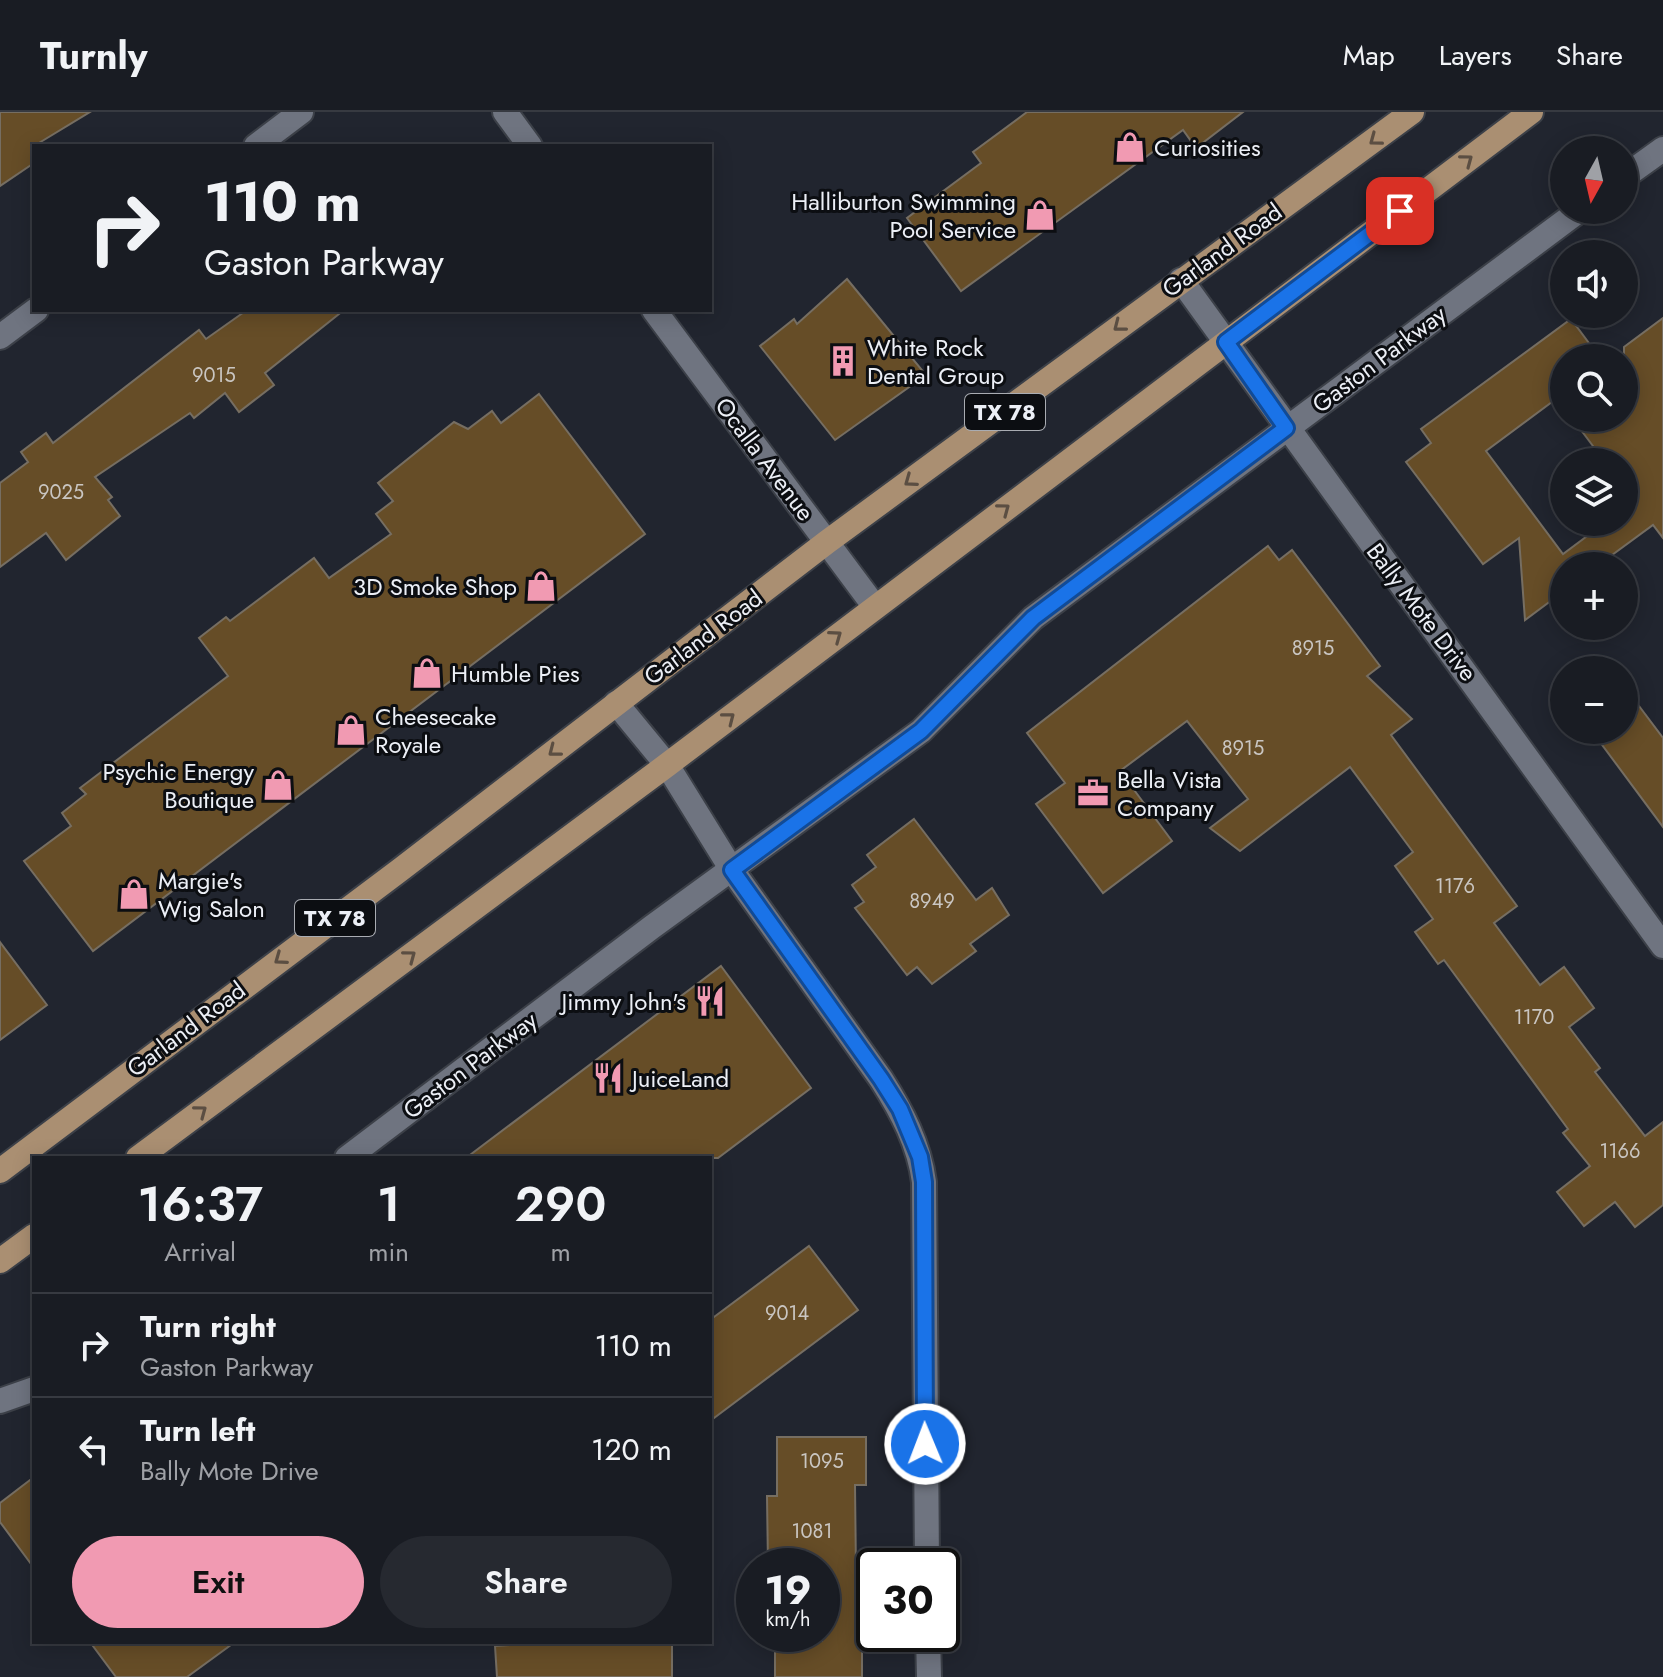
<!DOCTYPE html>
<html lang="en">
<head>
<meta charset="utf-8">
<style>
	:root { --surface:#191c23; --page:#262930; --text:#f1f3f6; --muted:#9fa1a6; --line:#373a41; --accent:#f19ab2 }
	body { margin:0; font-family:Jost,sans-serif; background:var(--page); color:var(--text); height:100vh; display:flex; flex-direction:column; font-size:30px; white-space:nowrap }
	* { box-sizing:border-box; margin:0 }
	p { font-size:26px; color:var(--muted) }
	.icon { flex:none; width:44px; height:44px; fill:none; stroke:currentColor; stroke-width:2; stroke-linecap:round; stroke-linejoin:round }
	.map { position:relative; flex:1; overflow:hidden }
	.details { position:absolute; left:32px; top:1044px; width:680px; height:488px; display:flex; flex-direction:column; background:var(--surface); border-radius:0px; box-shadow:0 4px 20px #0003,0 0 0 2px var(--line) }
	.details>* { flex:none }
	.banner { position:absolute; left:32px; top:32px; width:680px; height:168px; border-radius:0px; box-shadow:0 4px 20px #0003,0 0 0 2px var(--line); background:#191c23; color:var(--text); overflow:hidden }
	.needle { width:52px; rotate:188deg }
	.fabs { position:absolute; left:1550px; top:24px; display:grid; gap:16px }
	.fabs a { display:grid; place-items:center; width:88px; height:88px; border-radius:50%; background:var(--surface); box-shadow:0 4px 20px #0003,0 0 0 2px var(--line); font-size:40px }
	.speed { position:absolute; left:736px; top:1436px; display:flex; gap:16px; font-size:40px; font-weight:700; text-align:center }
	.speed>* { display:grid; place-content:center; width:104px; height:104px; border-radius:50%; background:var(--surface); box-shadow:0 4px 20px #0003,0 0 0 2px var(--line); line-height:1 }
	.speed small { font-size:20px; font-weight:400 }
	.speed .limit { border:4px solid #111; border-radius:12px; background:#fff; color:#111 }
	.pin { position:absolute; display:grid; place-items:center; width:68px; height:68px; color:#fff; margin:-34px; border-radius:16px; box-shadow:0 4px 12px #0006 }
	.me { position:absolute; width:88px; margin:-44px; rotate:359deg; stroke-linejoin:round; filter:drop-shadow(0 0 6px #0008) }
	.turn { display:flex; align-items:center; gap:28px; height:168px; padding:0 40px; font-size:36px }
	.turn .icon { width:104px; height:104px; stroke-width:2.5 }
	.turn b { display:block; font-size:56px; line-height:68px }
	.eta { display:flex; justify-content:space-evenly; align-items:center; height:136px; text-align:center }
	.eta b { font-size:48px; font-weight:600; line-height:56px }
	.cta { display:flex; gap:16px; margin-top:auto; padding:16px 40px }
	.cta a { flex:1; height:92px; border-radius:48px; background:var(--accent); color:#111; font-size:32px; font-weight:600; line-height:92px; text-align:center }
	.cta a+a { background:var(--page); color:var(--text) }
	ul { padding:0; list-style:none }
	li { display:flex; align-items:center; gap:24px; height:104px; padding:0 40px; border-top:2px solid var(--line) }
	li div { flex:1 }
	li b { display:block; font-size:30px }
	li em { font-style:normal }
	header { display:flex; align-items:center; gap:48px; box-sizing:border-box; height:112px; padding:0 40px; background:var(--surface); border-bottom:2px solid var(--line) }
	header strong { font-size:38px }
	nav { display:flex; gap:44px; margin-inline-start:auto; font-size:28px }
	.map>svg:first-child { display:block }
	.building { fill:#664d27; stroke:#766e62; stroke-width:2 }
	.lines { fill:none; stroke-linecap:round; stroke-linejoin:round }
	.minor-casing { stroke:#3c4048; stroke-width:28 }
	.major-casing { stroke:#3c4048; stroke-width:28 }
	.minor { stroke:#6f7480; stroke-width:24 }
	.major { stroke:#aa8f72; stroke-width:24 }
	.oneway { stroke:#5b4e42 }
	.route-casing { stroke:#114b97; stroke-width:20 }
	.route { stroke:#1a73e8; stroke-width:14 }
	.labels { text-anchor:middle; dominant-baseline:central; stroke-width:6; stroke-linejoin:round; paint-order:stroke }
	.number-label { font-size:20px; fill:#cac6c2 }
	.shield { fill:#0c0e12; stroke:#a9acb2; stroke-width:2 }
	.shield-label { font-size:22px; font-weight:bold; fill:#eceff6 }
	.poi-label { font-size:24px; fill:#eceff6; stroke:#0c0e12; text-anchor:start }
	.street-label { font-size:24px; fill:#eceff6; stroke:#0c0e12 }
</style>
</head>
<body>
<header>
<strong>Turnly</strong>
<nav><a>Map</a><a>Layers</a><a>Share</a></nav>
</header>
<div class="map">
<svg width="1663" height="1565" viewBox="0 0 1663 1565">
	<rect width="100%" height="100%" fill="#21252f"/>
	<!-- building -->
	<g class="building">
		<polygon points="0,0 90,0 34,34 34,51 0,74"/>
		<polygon points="1027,0 1243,0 1196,36 1183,18 961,179 907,106 981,51 973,40"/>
		<polygon points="847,167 926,263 835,328 760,234 794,207 797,212"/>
		<polygon points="247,198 344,198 265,261 274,273 239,300 225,281 194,306 190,301 95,365 112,385 108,388 120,404 66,448 46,421 0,455 0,371 28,350 21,340 46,321 53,331 199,218 206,227"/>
		<polygon points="1663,206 1663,426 1653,413 1597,454 1564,454 1564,479 1525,508 1519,426 1483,452 1406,350 1431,331 1421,317 1571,207 1600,246 1564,246 1564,281 1486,339 1563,442 1606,410 1624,410 1624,396 1634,388 1624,375 1624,350 1605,350 1572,306 1624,306 1624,235"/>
		<polygon points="539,282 645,422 93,839 24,749 71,714 62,701 86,682 80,676 228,564 199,526 226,505 230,509 314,446 329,466 391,422 376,402 393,389 378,371 454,310 468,317 492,299 501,311"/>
		<polygon points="1268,434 1279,448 1292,438 1380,554 1367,564 1412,607 1391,623 1517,794 1494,811 1540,873 1564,855 1594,896 1569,915 1600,956 1595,960 1645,1024 1663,1010 1663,1093 1635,1115 1615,1090 1584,1114 1557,1080 1590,1054 1563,1021 1568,1017 1444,848 1438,852 1415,820 1433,807 1395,754 1413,740 1350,655 1240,739 1210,716 1248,687 1187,609 1120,659 1172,729 1103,781 1036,692 1065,671 1027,621"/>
		<polygon points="1624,574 1663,626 1663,715 1591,618 1624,618"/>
		<polygon points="914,707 976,788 992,776 1009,803 970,832 976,839 932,872 917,855 907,863 855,796 864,790 852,773 876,755 867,743"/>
		<polygon points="0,830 47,893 0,928"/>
		<polygon points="721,854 811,976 718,1046 466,1046"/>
		<polygon points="809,1134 858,1198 710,1309 710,1208"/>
		<polygon points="777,1325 866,1325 866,1373 855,1373 856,1462 868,1461 869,1517 862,1518 862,1565 775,1565 775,1530 822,1529 822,1454 768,1454 767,1384 777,1384"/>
		<polygon points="34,1365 34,1456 0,1410 0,1391"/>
		<polygon points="90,1530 235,1530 187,1565 116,1565"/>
		<polygon points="552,1530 672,1530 672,1565 497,1565 495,1534"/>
	</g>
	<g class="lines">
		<defs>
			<g id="minor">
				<polyline points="505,0 530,34"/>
				<polyline points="256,34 301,0"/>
				<polyline points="1624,65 1663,37"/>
				<polyline points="1181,168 1663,834"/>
				<polyline points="654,198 875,495"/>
				<polyline points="0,225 36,198"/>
				<path d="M616 591 667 653 732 758 881 967C902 1000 919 1032 924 1070L927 1454"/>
				<polyline points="347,1046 652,815 921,619 1033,506 1580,98"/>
				<polyline points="0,1289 34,1277"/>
				<polyline points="928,1522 929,1565"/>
			</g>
			<g id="major">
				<polyline points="138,1046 667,653 1531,0"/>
				<polyline points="0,1059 400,758 827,430 1412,0"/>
				<polyline points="0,1149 34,1124"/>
			</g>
		</defs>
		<!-- minor casing -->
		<use href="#minor" class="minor-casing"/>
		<!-- major casing -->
		<use href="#major" class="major-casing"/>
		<!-- minor -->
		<use href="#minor" class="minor"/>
		<!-- major -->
		<use href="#major" class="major"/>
	</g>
	<!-- one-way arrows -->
	<defs><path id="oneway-chevron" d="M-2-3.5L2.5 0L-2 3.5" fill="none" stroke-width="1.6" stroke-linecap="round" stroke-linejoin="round" transform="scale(2)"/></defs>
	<g class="oneway">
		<use href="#oneway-chevron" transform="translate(1375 28) rotate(143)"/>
		<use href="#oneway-chevron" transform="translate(1467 48) rotate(-37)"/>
		<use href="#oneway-chevron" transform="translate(1119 214) rotate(142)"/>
		<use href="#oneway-chevron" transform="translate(910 369) rotate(144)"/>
		<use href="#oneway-chevron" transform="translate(1004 397) rotate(-37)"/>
		<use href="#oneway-chevron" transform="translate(836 524) rotate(-36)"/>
		<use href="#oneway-chevron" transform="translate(729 606) rotate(-38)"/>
		<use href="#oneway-chevron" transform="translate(554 639) rotate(142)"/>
		<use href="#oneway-chevron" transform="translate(410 844) rotate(-37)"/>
		<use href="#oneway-chevron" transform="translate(280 847) rotate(144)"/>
		<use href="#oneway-chevron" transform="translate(201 999) rotate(-37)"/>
	</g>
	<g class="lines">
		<defs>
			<polyline id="route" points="925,1332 924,1070 920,1045 900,997 881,967 732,758 921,619 1033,506 1286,316 1226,230 1400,99"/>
		</defs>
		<!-- route casing -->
		<use href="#route" class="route-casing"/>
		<!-- route -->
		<use href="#route" class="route"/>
	</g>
	<!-- icons -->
	<defs>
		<symbol id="shop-bare" viewBox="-9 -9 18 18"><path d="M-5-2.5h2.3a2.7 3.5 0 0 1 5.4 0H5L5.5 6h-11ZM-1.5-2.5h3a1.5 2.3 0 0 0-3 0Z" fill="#f19ab2" stroke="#0c0e12" stroke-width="2.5" paint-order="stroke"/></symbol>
		<symbol id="building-bare" viewBox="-9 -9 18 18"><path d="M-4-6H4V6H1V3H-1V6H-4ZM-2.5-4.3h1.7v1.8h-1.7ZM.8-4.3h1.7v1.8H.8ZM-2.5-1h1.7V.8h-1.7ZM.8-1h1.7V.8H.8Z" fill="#f19ab2" stroke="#0c0e12" stroke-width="2.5" paint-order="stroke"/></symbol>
		<symbol id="office-bare" viewBox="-9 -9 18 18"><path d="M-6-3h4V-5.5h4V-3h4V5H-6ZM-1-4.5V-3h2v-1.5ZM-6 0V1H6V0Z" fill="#f19ab2" stroke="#0c0e12" stroke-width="2.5" paint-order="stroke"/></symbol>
		<symbol id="restaurant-bare" viewBox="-9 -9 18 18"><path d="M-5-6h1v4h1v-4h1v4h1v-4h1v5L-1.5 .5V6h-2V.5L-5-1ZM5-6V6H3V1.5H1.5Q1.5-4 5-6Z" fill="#f19ab2" stroke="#0c0e12" stroke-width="2.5" paint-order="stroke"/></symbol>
	</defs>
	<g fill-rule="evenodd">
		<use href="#shop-bare" x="1108" y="13" width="44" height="44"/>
		<use href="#shop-bare" x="1018" y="81" width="44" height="44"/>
		<use href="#building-bare" x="821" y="227" width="44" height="44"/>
		<use href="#shop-bare" x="519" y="452" width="44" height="44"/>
		<use href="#shop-bare" x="405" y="539" width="44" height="44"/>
		<use href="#shop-bare" x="329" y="596" width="44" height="44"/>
		<use href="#shop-bare" x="256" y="651" width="44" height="44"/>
		<use href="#office-bare" x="1071" y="659" width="44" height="44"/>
		<use href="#shop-bare" x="112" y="760" width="44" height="44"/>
		<use href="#restaurant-bare" x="688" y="867" width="44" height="44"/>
		<use href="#restaurant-bare" x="586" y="944" width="44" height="44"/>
	</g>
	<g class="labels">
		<!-- number labels -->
		<g class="number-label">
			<text x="214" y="263">9015</text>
			<text x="61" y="380">9025</text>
			<text x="1313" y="536">8915</text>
			<text x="1243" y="636">8915</text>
			<text x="1455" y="774">1176</text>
			<text x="932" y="789">8949</text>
			<text x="1534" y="905">1170</text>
			<text x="1620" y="1039">1166</text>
			<text x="787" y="1201">9014</text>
			<text x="822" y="1349">1095</text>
			<text x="812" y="1419">1081</text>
		</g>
		<!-- shield labels -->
		<g class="shield">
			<rect x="965" y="282" width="80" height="36" rx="6"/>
			<rect x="295" y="788" width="80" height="36" rx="6"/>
		</g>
		<g class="shield-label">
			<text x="1005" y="300">TX 78</text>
			<text x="335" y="806">TX 78</text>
		</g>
		<!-- poi labels -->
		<g class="poi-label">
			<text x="1154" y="35">Curiosities</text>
			<text x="1016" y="89" text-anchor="end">Halliburton Swimming<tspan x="1016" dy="28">Pool Service</tspan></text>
			<text x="867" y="235">White Rock<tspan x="867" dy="28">Dental Group</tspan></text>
			<text x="517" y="474" text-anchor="end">3D Smoke Shop</text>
			<text x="451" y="561">Humble Pies</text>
			<text x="375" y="604">Cheesecake<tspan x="375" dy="28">Royale</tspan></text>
			<text x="254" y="659" text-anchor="end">Psychic Energy<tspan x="254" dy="28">Boutique</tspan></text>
			<text x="1117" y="667">Bella Vista<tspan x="1117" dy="28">Company</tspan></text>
			<text x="158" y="768">Margie's<tspan x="158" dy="28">Wig Salon</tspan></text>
			<text x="686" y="889" text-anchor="end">Jimmy John's</text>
			<text x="632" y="966">JuiceLand</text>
		</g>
		<!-- street labels -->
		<g class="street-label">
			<text transform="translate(1222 138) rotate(-36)">Garland Road</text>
			<text transform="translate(1379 247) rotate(-37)">Gaston Parkway</text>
			<text transform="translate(765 347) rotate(53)">Ocalla Avenue</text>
			<text transform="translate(1422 500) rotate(53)">Bally Mote Drive</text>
			<text transform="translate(703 525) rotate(-37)">Garland Road</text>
			<text transform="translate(186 917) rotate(-37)">Garland Road</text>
			<text transform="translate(470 953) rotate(-37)">Gaston Parkway</text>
		</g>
	</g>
</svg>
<div class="fabs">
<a><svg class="needle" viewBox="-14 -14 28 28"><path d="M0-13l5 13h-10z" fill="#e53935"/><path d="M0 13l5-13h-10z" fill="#9fa1a6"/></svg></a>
<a><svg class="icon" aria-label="sound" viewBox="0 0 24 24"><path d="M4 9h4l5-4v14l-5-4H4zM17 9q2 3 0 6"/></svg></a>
<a><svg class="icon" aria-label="search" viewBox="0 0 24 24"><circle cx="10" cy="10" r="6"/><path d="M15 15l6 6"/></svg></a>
<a><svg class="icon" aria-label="layers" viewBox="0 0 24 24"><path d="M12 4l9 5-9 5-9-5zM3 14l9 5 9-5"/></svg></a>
<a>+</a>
<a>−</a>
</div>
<div class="speed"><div>19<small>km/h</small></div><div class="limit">30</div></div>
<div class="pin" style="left:1400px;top:99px;background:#d93025"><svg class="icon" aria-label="arrive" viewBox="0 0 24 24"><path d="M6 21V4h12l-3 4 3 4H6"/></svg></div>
<svg class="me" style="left:925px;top:1332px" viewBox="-20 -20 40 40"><circle r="17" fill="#1a73e8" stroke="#fff" stroke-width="3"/><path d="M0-11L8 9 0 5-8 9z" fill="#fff"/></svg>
<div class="banner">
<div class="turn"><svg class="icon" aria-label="right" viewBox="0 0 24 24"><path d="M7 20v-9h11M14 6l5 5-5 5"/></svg><div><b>110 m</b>Gaston Parkway</div></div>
</div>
<section class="details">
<div class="eta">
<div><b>16:37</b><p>Arrival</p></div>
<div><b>1</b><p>min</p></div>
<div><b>290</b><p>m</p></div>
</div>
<ul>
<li><svg class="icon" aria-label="right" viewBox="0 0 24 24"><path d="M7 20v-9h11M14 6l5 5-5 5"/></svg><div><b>Turn right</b><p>Gaston Parkway</p></div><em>110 m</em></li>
<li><svg class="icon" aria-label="left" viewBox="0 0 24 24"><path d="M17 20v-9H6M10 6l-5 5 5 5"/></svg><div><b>Turn left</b><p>Bally Mote Drive</p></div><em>120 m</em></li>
</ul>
<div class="cta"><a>Exit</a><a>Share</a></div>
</section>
</div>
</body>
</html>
